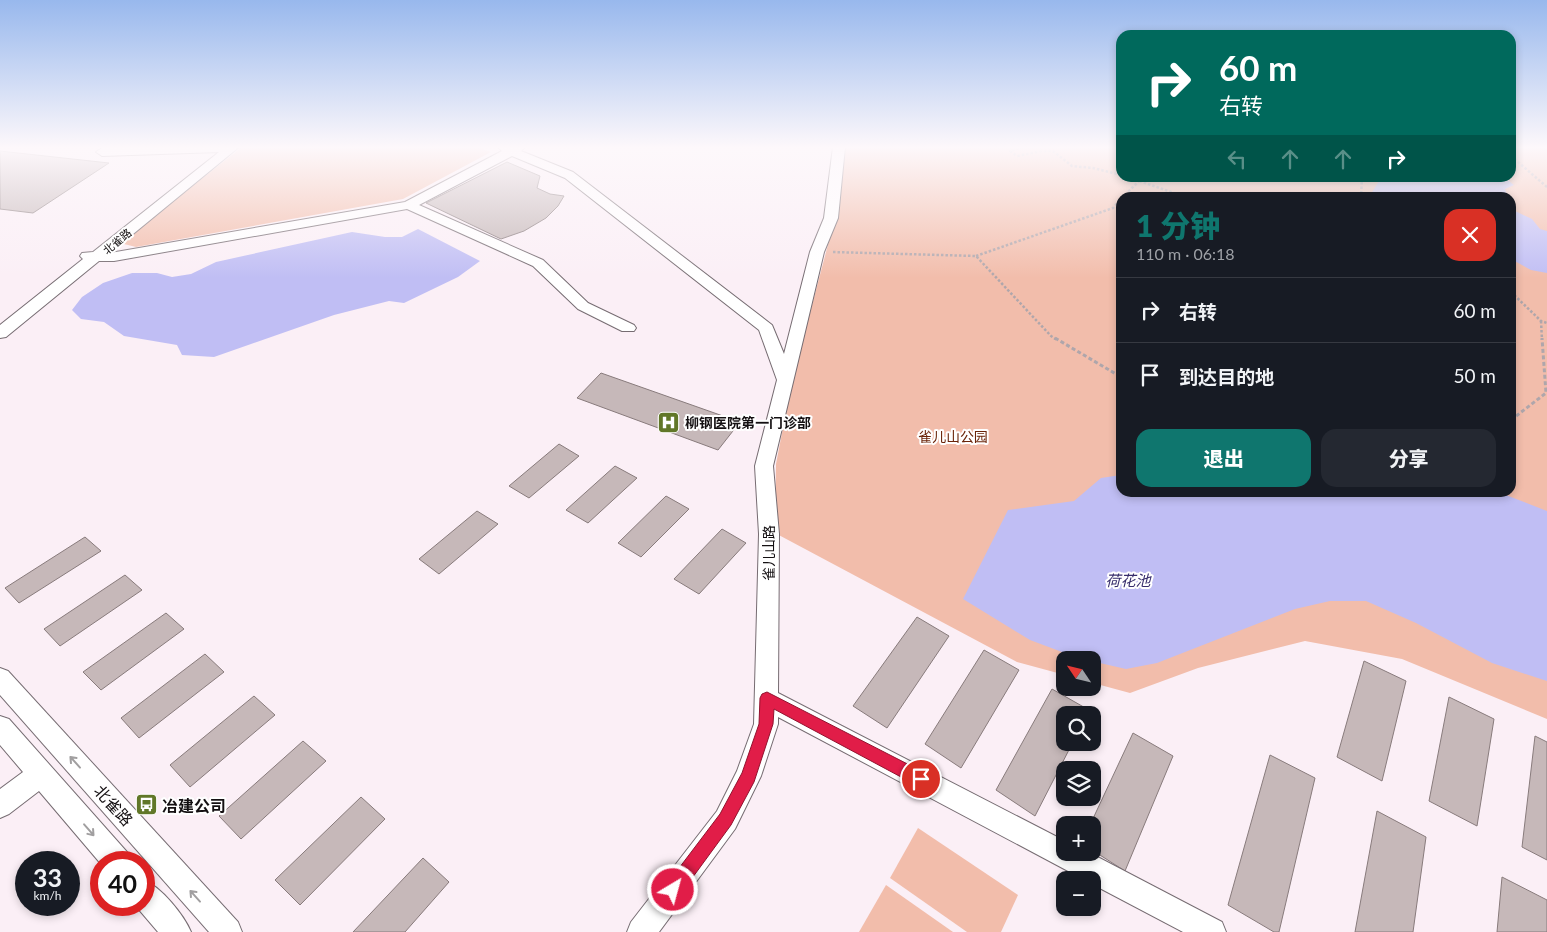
<!DOCTYPE html>
<html lang="zh">
<head>
<meta charset="utf-8">
<style>
	:root { --surface:#171b24; --page:#242831; --text:#f1f3f6; --muted:#9ea1a6; --line:#363941; --accent:#0f766e }
	body { margin:0; font-family:Lato,"Noto Sans SC",sans-serif; background:var(--page); color:var(--text); height:100vh; display:flex; flex-direction:column; font-size:19px; white-space:nowrap }
	* { box-sizing:border-box; margin:0 }
	p { font-size:16px; color:var(--muted) }
	.icon { flex:none; width:28px; height:28px; fill:none; stroke:currentColor; stroke-width:2; stroke-linecap:round; stroke-linejoin:round }
	.map { position:relative; flex:1; overflow:hidden }
	.side { position:absolute; left:1116px; top:192px; width:400px; height:305px; display:flex; flex-direction:column; background:var(--surface); border-radius:15px; box-shadow:0 2px 8px #0003 }
	.side>* { flex:none }
	.guide { position:absolute; left:1116px; top:30px; width:400px; height:152px; border-radius:15px; box-shadow:0 2px 8px #0003; background:#00695c; color:#fff; overflow:hidden }
	.needle { width:32px; rotate:305deg }
	.controls { position:absolute; left:1056px; top:651px; display:grid; gap:10px }
	.controls a { display:grid; place-items:center; width:45px; height:45px; border-radius:10px; background:var(--surface); box-shadow:0 2px 8px #0003; font-size:25px }
	.speed { position:absolute; left:15px; top:851px; display:flex; gap:10px; font-size:25px; font-weight:700; text-align:center }
	.speed>* { display:grid; place-content:center; width:65px; height:65px; border-radius:50%; background:var(--surface); box-shadow:0 2px 8px #0003; line-height:1 }
	.speed small { font-size:12px; font-weight:400 }
	.speed .limit { border:8px solid #d22; background:#fff; color:#111 }
	.pin { position:absolute; display:grid; place-items:center; width:42px; height:42px; color:#fff; margin:-21px; border:2px solid #fff; border-radius:50%; box-shadow:0 1px 5px #0007 }
	.me { position:absolute; width:55px; margin:-28px; rotate:37deg; stroke-linejoin:round; filter:drop-shadow(0 0 4px #0008) }
	.turn { display:flex; align-items:center; gap:18px; height:105px; padding:0 20px; font-size:22px }
	.turn .icon { width:65px; height:65px; stroke-width:2.5 }
	.turn b { display:block; font-size:35px; line-height:42px }
	.lanes { display:flex; align-items:center; height:48px; padding:0 20px; background:#0003; justify-content:center; gap:25px; direction:ltr }
	.lanes .off { opacity:.35 }
	.round { display:grid; place-items:center; flex:none; width:52px; height:52px; border-radius:15px; background:var(--page) }
	.head { display:flex; align-items:center; justify-content:space-between; height:85px; padding:0 20px }
	h1 { font-size:30px; font-weight:800; line-height:38px; color:var(--accent) }
	.primary-button { display:flex; gap:10px; margin-top:auto; padding:10px 20px }
	.primary-button a { flex:1; height:58px; border-radius:15px; background:var(--accent); color:#fff; font-size:20px; font-weight:800; line-height:58px; text-align:center }
	.primary-button a+a { background:var(--page); color:var(--text) }
	ul { padding:0; list-style:none }
	li { display:flex; align-items:center; gap:15px; height:65px; padding:0 20px; border-top:1px solid var(--line) }
	li div { flex:1 }
	li b { display:block; font-size:19px }
	li em { font-style:normal }
	.map>svg:first-child { display:block }
	.green { fill:#f2bdab; fill-rule:evenodd }
	.water { fill:#c0bef4 }
	.building { fill:#c6b8b9; stroke:#887b7c }
	.lines { fill:none; stroke-linecap:round; stroke-linejoin:round }
	.minor-casing { stroke:#766c72; stroke-width:2 }
	.path-far1 { stroke:#afa6ab; stroke-width:2.5; stroke-dasharray:2.5 2; stroke-linecap:butt }
	.path { stroke:#afa6ab; stroke-width:3; stroke-dasharray:4 2.5; stroke-linecap:butt }
	.minor { fill:#fff; fill-rule:evenodd }
	.oneway { stroke:#a19fa0 }
	.route { fill:#e11d48; stroke:#92132f }
	.labels { text-anchor:middle; dominant-baseline:central; stroke-width:4; stroke-linejoin:round; paint-order:stroke }
	.far-street-label { font-size:11px; fill:#141012; stroke:#fff }
	.poi-label { font-size:14px; font-weight:bold; fill:#141012; stroke:#fff; text-anchor:start }
	.park-label { font-size:14px; fill:#6a2409; stroke:#fff }
	.street-label { font-size:14px; fill:#141012; stroke:#fff }
	.water-label { font-size:15px; font-style:italic; fill:#362c6b; stroke:#fff }
	.near-street-label { font-size:16px; fill:#141012; stroke:#fff }
	.near-poi-label { font-size:16px; font-weight:bold; fill:#141012; stroke:#fff; text-anchor:start }
</style>
</head>
<body>
<div class="map">
<svg width="1547" height="932" viewBox="0 0 1547 932">
	<rect width="100%" height="100%" fill="#fbeff6"/>
	<!-- green -->
	<g class="green">
		<polygon points="242,147 477,147 491,152 403,199 136,247 120,243"/>
		<path d="M842 147H1121V178H1511V147H1547V719L1402 659 1305 641 1198 668 1130 693 1093 683 1092 660H1065V675L1017 662 775 533 776 464 792 381 835 218ZM1121 198H1511V492H1121Z"/>
		<polygon points="918,828 1018,895 1001,932 967,932 890,878"/>
		<polygon points="886,885 953,932 859,932"/>
	</g>
	<!-- water -->
	<g class="water">
		<polygon points="1381,178 1505,178 1514,185 1505,189 1508,197 1369,197"/>
		<polygon points="1511,205 1513,210 1532,219 1540,229 1547,231 1547,273 1531,270 1511,259"/>
		<polygon points="418,229 480,261 458,277 404,303 389,301 334,315 214,357 182,355 177,345 124,336 104,322 81,319 72,310 82,297 103,283 132,273 157,273 172,277 191,274 216,262 352,232 385,237 402,237"/>
		<polygon points="1121,475 1121,492 1498,492 1547,511 1547,681 1492,663 1416,623 1366,601 1330,601 1295,609 1157,663 1126,669 1078,658 1030,640 963,599 1008,510 1074,501 1101,478"/>
	</g>
	<!-- building -->
	<g class="building">
		<polygon points="0,151 109,163 33,213 0,209"/>
		<polygon points="507,162 540,176 537,188 550,194 564,196 558,206 546,218 524,231 501,239 426,203"/>
		<polygon points="601,373 740,422 718,450 577,398"/>
		<polygon points="559,444 579,456 529,498 509,486"/>
		<polygon points="615,466 637,478 588,523 566,510"/>
		<polygon points="666,496 689,509 641,557 618,543"/>
		<polygon points="477,511 498,524 439,574 419,559"/>
		<polygon points="722,529 746,543 699,594 674,579"/>
		<polygon points="85,537 101,551 19,603 5,588"/>
		<polygon points="125,575 142,590 60,646 44,629"/>
		<polygon points="166,613 184,629 101,690 83,672"/>
		<polygon points="917,617 949,636 887,728 853,706"/>
		<polygon points="984,650 1019,670 961,768 925,744"/>
		<polygon points="205,654 224,672 139,738 121,718"/>
		<polygon points="1364,661 1406,681 1382,781 1337,757"/>
		<polygon points="1052,689 1089,710 1087,715 1065,715 1065,742 1073,742 1035,816 996,790"/>
		<polygon points="254,696 275,715 190,787 170,765"/>
		<polygon points="1449,697 1494,719 1477,826 1429,801"/>
		<polygon points="1133,733 1173,756 1125,871 1092,850 1092,825 1090,825"/>
		<polygon points="1535,736 1547,742 1547,860 1522,847"/>
		<polygon points="303,741 326,761 241,839 219,816"/>
		<polygon points="1270,755 1315,778 1279,932 1274,932 1228,905"/>
		<polygon points="361,797 385,819 300,905 275,880"/>
		<polygon points="1377,811 1426,837 1413,932 1355,932"/>
		<polygon points="423,858 449,882 405,932 353,932"/>
		<polygon points="1502,877 1547,900 1547,932 1497,932"/>
	</g>
	<g class="lines">
		<defs>
			<g id="minor">
				<polygon points="137,147 239,147 110,253 405,202 502,151 498,147 525,147 521,151 573,172 772,325 784,354 810,252 824,218 833,147 845,147 838,218 824,252 773,466 779,534 778,693 1065,841 1065,852 1088,852 1222,922 1226,932 1183,932 1092,884 1092,880 1085,880 778,717 778,724 761,776 735,829 659,932 627,932 631,922 717,811 737,771 754,724 759,534 755,466 777,380 759,330 565,178 512,156 419,205 543,260 588,303 634,325 636,328 634,331 622,331 578,309 533,266 407,209 114,261 99,261 6,337 0,338 0,325 83,259 80,256 82,253 93,252 219,152 102,156 96,152 102,148"/>
				<polygon points="0,668 8,671 238,922 242,932 209,932 0,695"/>
				<polygon points="0,716 9,719 127,852 130,862 101,862 101,864 39,791 9,814 0,818 0,789 23,772 0,745"/>
				<path d="M144 880C161 887 184 915 191 932H158L135 905H144Z"/>
			</g>
		</defs>
		<!-- minor casing -->
		<use href="#minor" class="minor-casing"/>
		<!-- path-far1 -->
		<g class="path-far1">
			<polyline points="1023,147 1010,151 1017,156 1042,151 1053,151 1072,166 1093,168 1121,175"/>
			<polyline points="1511,156 1547,187"/>
			<polyline points="1131,178 1188,198"/>
			<polyline points="1122,198 1142,178"/>
			<polyline points="1361,198 1362,178"/>
			<polyline points="833,252 976,256 1051,336 1057,340"/>
			<polyline points="976,256 1113,208 1121,199"/>
			<polyline points="1511,292 1541,321 1547,323"/>
			<polyline points="1541,321 1542,340"/>
		</g>
		<!-- path -->
		<g class="path">
			<polyline points="1055,338 1121,377"/>
			<polyline points="1511,420 1546,393 1542,338"/>
		</g>
		<!-- minor -->
		<use href="#minor" class="minor"/>
	</g>
	<!-- one-way arrows -->
	<defs><path id="oneway-shaft" d="M-6 0H5M1.5-3L5.5 0L1.5 3" fill="none" stroke-width="1.6" stroke-linecap="round" stroke-linejoin="round" transform="scale(1.25)"/></defs>
	<g class="oneway">
		<use href="#oneway-shaft" transform="translate(75 762) rotate(-132)"/>
		<use href="#oneway-shaft" transform="translate(89 830) rotate(49)"/>
		<use href="#oneway-shaft" transform="translate(195 896) rotate(-132)"/>
	</g>
	<!-- sky -->
	<linearGradient id="sky" x2="0" y2="1"><stop stop-color="#98b8ed"/><stop offset="0.53" stop-color="#fdf8fb"/><stop offset="1" stop-color="#fdf8fb" stop-opacity="0"/></linearGradient>
	<rect width="1547" height="278" fill="url(#sky)"/>
	<!-- route -->
	<polygon class="route" points="767,692 927,774 929,779 927,785 921,787 916,785 774,709 773,724 754,782 731,825 679,896 673,898 667,896 665,890 667,884 720,814 742,773 759,724 760,698 762,694"/>
	<!-- icons -->
	<defs>
		<symbol id="hospital-square" viewBox="-11 -11 22 22"><rect x="-9" y="-9" width="18" height="18" rx="4" fill="#617728" stroke="#fff"/><path d="M-5-5h3v3.5h4V-5h3V5h-3V1.5h-4V5h-3Z" fill="#fff"/></symbol>
		<symbol id="bus-square" viewBox="-11 -11 22 22"><rect x="-9" y="-9" width="18" height="18" rx="4" fill="#617728" stroke="#fff"/><path d="M-5-6H5V4H4V6H2V4H-2V6H-4V4H-5ZM-3.5-4V0h7V-4ZM-3.5 1.2v1.5H-2V1.2ZM2 1.2v1.5H3.5V1.2Z" fill="#fff"/></symbol>
	</defs>
	<g fill-rule="evenodd">
		<use href="#hospital-square" x="656" y="410" width="25" height="25"/>
		<use href="#bus-square" x="134" y="792" width="25" height="25"/>
	</g>
	<g class="labels">
		<!-- far-street labels -->
		<g class="far-street-label">
			<text transform="translate(117 241) rotate(-39)">北雀路</text>
		</g>
		<!-- poi labels -->
		<g class="poi-label">
			<text x="685" y="422">柳钢医院第一门诊部</text>
		</g>
		<!-- park labels -->
		<g class="park-label">
			<text x="953" y="436">雀儿山公园</text>
		</g>
		<!-- street labels -->
		<g class="street-label">
			<text transform="translate(768 553) rotate(-90)">雀儿山路</text>
		</g>
		<!-- water labels -->
		<g class="water-label">
			<text x="1128" y="580">荷花池</text>
		</g>
		<!-- near-street labels -->
		<g class="near-street-label">
			<text transform="translate(114 805) rotate(48)">北雀路</text>
		</g>
		<!-- near-poi labels -->
		<g class="near-poi-label">
			<text x="162" y="805">冶建公司</text>
		</g>
	</g>
</svg>
<div class="controls">
<a><svg class="needle" viewBox="-14 -14 28 28"><path d="M0-13l5 13h-10z" fill="#e53935"/><path d="M0 13l5-13h-10z" fill="#9ea1a6"/></svg></a>
<a><svg class="icon" aria-label="search" viewBox="0 0 24 24"><circle cx="10" cy="10" r="6"/><path d="M15 15l6 6"/></svg></a>
<a><svg class="icon" aria-label="layers" viewBox="0 0 24 24"><path d="M12 4l9 5-9 5-9-5zM3 14l9 5 9-5"/></svg></a>
<a>+</a>
<a>−</a>
</div>
<div class="speed"><div>33<small>km/h</small></div><div class="limit">40</div></div>
<div class="pin" style="left:921px;top:779px;background:#d93025"><svg class="icon" aria-label="arrive" viewBox="0 0 24 24"><path d="M6 21V4h12l-3 4 3 4H6"/></svg></div>
<svg class="me" style="left:673px;top:890px" viewBox="-20 -20 40 40"><circle r="17" fill="#e11d48" stroke="#fff" stroke-width="3"/><path d="M0-11L8 9 0 5-8 9z" fill="#fff"/></svg>
<div class="guide">
<div class="turn"><svg class="icon" aria-label="right" viewBox="0 0 24 24"><path d="M7 20v-9h11M14 6l5 5-5 5"/></svg><div><b>60 m</b>右转</div></div>
<div class="lanes"><svg class="icon off" aria-label="left" viewBox="0 0 24 24"><path d="M17 20v-9H6M10 6l-5 5 5 5"/></svg><svg class="icon off" aria-label="ahead" viewBox="0 0 24 24"><path d="M12 20V5M6 11l6-6 6 6"/></svg><svg class="icon off" aria-label="ahead" viewBox="0 0 24 24"><path d="M12 20V5M6 11l6-6 6 6"/></svg><svg class="icon" aria-label="right" viewBox="0 0 24 24"><path d="M7 20v-9h11M14 6l5 5-5 5"/></svg></div>
</div>
<section class="side">
<div class="head"><div><h1>1 分钟</h1><p>110 m · 06:18</p></div><a class="round" style="background:#d93025;color:#fff"><svg class="icon" aria-label="close" viewBox="0 0 24 24"><path d="M6 6l12 12M18 6L6 18"/></svg></a></div>
<ul>
<li><svg class="icon" aria-label="right" viewBox="0 0 24 24"><path d="M7 20v-9h11M14 6l5 5-5 5"/></svg><div><b>右转</b></div><em>60 m</em></li>
<li><svg class="icon" aria-label="arrive" viewBox="0 0 24 24"><path d="M6 21V4h12l-3 4 3 4H6"/></svg><div><b>到达目的地</b></div><em>50 m</em></li>
</ul>
<div class="primary-button"><a>退出</a><a>分享</a></div>
</section>
</div>
</body>
</html>
